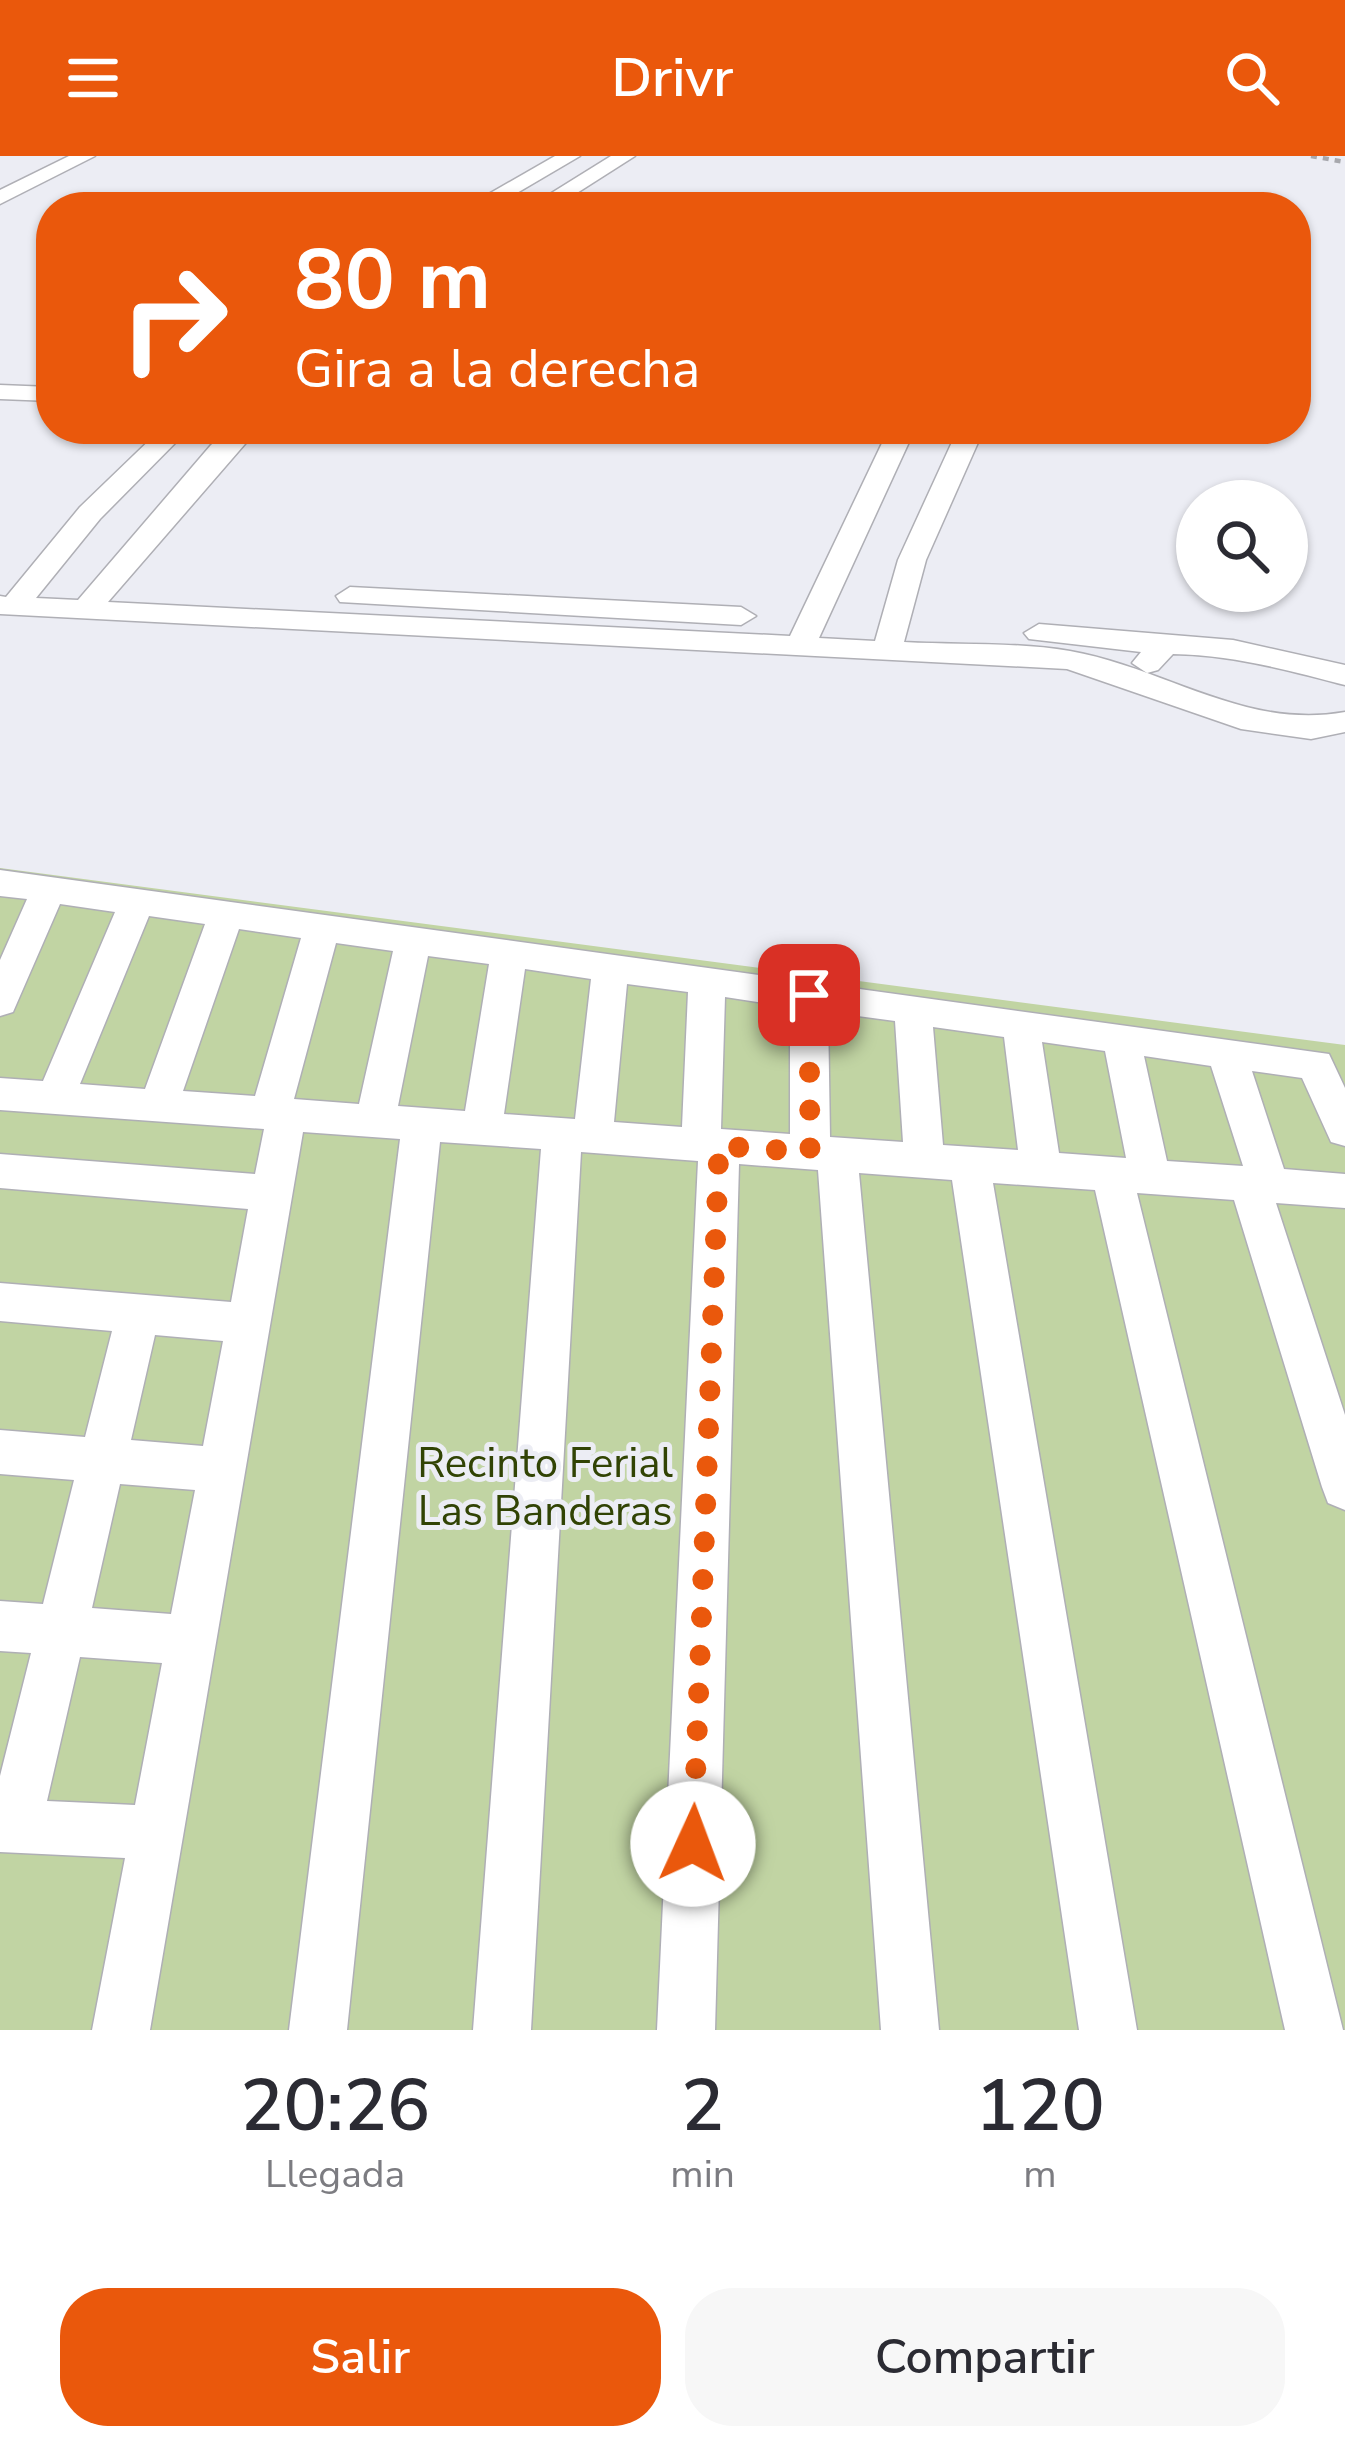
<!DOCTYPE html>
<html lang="es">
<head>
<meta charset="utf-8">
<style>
	:root { --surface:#fff; --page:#f7f7f7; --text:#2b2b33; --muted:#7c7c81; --accent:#ea580c }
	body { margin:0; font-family:"Nunito Sans",sans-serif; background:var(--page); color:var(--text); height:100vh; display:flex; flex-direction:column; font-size:45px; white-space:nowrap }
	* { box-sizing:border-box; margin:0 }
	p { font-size:39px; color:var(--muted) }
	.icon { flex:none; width:66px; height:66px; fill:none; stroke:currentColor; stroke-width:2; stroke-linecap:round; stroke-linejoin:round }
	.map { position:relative; height:1874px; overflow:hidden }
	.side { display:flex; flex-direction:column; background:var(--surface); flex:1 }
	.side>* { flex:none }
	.hud { position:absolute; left:36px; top:36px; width:1275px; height:252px; border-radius:48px; box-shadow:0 3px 9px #0004; background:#ea580c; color:#fff; overflow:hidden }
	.tools { position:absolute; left:1176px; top:324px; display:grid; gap:24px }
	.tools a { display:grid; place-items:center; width:132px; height:132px; border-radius:50%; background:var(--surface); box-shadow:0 3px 9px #0004; font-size:60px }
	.pin { position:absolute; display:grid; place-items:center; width:102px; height:102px; color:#fff; margin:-51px; border-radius:24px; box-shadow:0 6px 18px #0006 }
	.me { position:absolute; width:132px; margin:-66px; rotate:2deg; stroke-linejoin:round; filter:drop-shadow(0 0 9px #0008) }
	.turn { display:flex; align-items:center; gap:42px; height:252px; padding:0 60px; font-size:54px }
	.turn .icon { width:156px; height:156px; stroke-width:2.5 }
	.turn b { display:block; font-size:84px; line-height:102px }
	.eta { display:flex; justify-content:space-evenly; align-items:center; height:204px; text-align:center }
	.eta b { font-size:72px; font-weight:600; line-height:84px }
	.action { display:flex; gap:24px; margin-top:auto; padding:24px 60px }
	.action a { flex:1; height:138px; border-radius:48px; background:var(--accent); color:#fff; font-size:48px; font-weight:600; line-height:138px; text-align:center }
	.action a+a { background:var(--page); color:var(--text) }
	header { display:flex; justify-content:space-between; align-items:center; height:156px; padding:0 60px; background:var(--accent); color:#fff; font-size:54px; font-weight:600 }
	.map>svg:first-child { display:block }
	.green { fill:#c1d4a3 }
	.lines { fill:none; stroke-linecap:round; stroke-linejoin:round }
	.street-casing { stroke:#afafb5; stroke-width:3 }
	.path { stroke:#a7a8ad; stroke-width:4.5; stroke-dasharray:6 6; stroke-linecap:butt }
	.street { fill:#fff; fill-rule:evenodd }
	.route { stroke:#ea580c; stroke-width:21; stroke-dasharray:0 37.8 }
	.labels { text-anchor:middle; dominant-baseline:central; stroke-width:10; stroke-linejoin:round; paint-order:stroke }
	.near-park-label { font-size:42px; fill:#314304; stroke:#ecedf4 }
</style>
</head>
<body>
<header><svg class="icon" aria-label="menu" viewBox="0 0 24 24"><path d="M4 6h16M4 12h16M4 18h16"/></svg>Drivr<svg class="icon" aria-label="search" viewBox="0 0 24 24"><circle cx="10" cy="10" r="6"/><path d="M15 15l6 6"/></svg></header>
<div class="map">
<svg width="1345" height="1874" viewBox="0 0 1345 1874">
	<rect width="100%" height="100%" fill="#ecedf4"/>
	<!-- green -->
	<polygon class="green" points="0,712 1345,889 1345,1874 0,1874"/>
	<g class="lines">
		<defs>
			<g id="street">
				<polygon points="69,0 95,0 0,48 0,34"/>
				<polygon points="555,0 580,0 493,51 466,51"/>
				<polygon points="611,0 635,0 555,51 529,51"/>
				<polygon points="0,229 51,231 51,245 0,243"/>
				<path d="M161 273H189L100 363 36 442 78 444 211 289 230 273H258L108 446 790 480 884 283 834 281 821 273H915L819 482 875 485 898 404 958 273H984L926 404 904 486C958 489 1017 486 1070 495 1166 512 1245 574 1345 556V576L1311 583 1241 573 1067 513 0 458V440L6 441 80 351Z"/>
				<polygon points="350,431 741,451 756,460 741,469 340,446 336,440"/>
				<path d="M1039 468 1233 484 1345 509V529C1287 514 1233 499 1173 498L1158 514 1147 517 1132 507 1141 496 1029 483 1024 477Z"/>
				<path d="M0 714 1329 898 1345 932V990L1331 986 1302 922 1252 915 1284 1013 1345 1018V1052L1276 1047 1345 1259V1354L1328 1347 1322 1331 1234 1044 1137 1037 1343 1874H1285L1095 1034 993 1027 1137 1874H1079L952 1024 859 1017 939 1874H881L818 1014 739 1008 715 1874H657L698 1005 581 996 531 1874H473L541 993 440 986 347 1874H289L400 983 303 976 150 1874H92L125 1702 0 1696V1620L31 1497 0 1495V1445L43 1448 74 1324 0 1318V1274L85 1281 112 1175 0 1165V1127L231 1146 248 1053 0 1032V998L255 1018 264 973 0 954V922L43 925 115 756 60 748 13 856 0 860V804L27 743 0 740ZM149 760 205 768 145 933 80 928ZM239 773 301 782 255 940 183 935ZM336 787 393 795 359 948 294 943ZM428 800 489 808 465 955 398 950ZM525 813 591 823 575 963 504 958ZM627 828 688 836 682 971 614 966ZM725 841 790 851V978L721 973ZM828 856 895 865 903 986 830 981ZM933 871 1004 881 1018 994 943 989ZM1042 886 1105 895 1126 1002 1059 997ZM1144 900 1211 910 1243 1010 1167 1005ZM155 1179 223 1185 203 1290 131 1284ZM120 1328 195 1334 171 1458 92 1452ZM80 1501 162 1507 135 1649 47 1645Z"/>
			</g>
		</defs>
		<!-- street casing -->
		<use href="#street" class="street-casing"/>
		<!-- path -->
		<polyline class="path" points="1311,0 1345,6"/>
		<!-- street -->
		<use href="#street" class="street"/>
	</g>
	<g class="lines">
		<!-- route -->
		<polyline class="route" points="693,1688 719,990 810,996 809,839"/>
	</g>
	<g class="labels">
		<!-- near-park labels -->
		<g class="near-park-label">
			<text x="545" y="1307">Recinto Ferial<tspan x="545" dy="48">Las Banderas</tspan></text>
		</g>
	</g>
</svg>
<div class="tools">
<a><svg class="icon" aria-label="search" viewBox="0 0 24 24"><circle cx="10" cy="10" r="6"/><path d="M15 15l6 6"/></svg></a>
</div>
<div class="pin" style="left:809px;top:839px;background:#d93025"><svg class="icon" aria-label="arrive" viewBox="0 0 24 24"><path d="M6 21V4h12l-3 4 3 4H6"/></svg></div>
<svg class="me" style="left:693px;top:1688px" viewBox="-20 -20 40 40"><circle r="19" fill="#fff"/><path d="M0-13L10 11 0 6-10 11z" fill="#ea580c"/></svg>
<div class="hud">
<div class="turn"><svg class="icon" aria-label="right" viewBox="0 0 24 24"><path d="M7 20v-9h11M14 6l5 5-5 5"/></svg><div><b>80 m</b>Gira a la derecha</div></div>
</div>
</div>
<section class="side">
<div class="eta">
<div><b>20:26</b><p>Llegada</p></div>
<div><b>2</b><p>min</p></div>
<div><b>120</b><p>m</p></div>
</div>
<div class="action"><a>Salir</a><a>Compartir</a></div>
</section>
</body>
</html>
